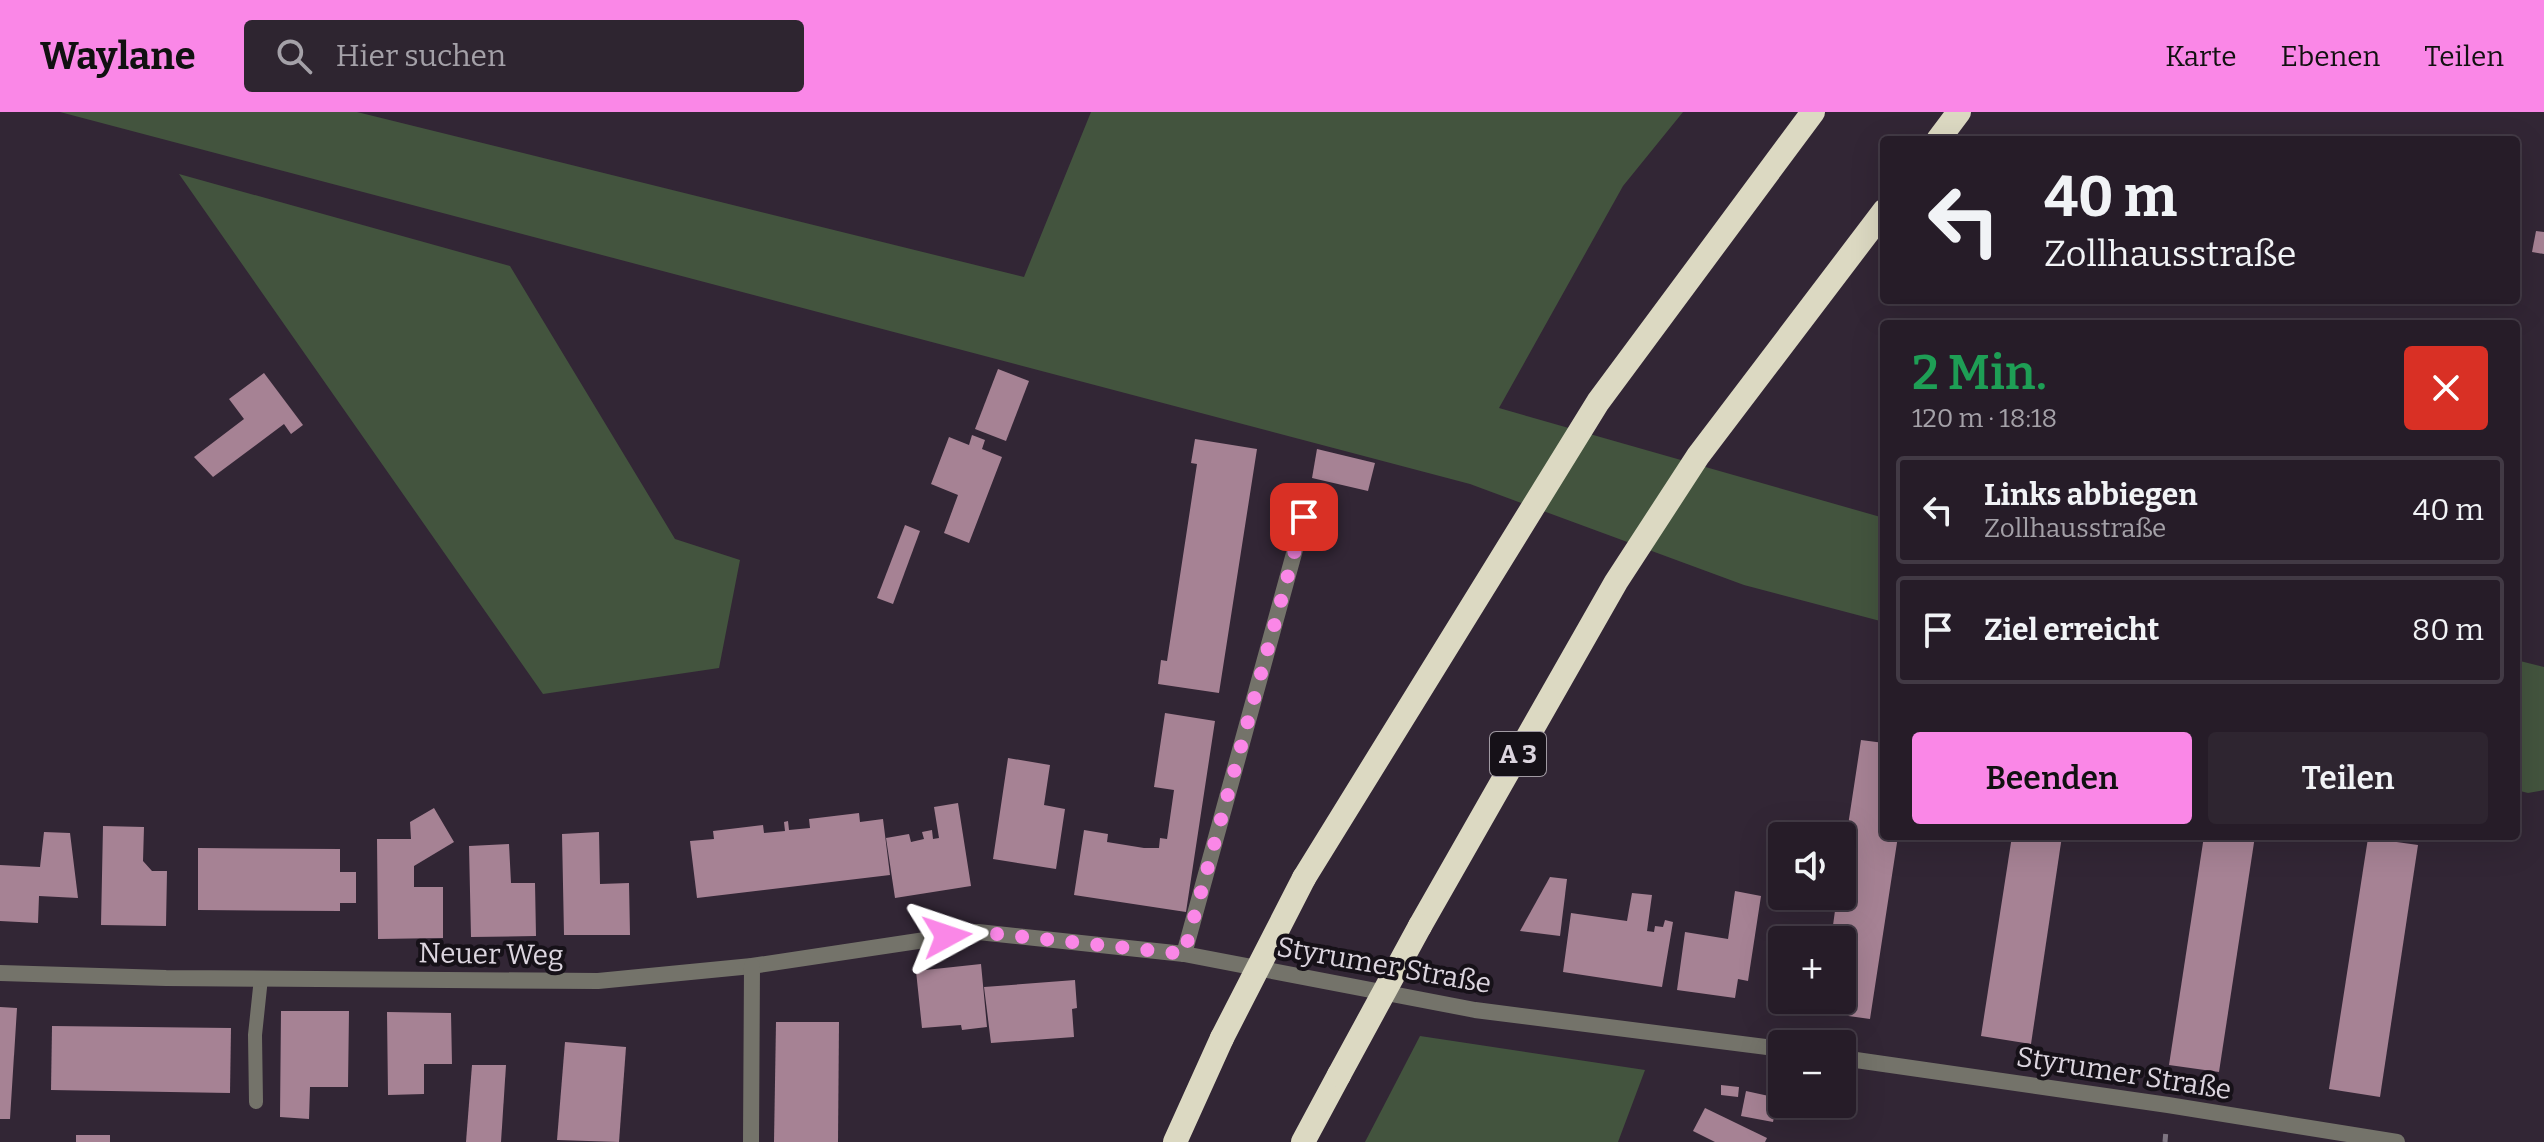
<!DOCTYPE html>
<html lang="de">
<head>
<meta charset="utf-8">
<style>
	:root { --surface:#261c28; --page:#2e2530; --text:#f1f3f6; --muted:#a4a1a8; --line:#423a45; --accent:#fa87e7 }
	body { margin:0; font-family:Bitter,serif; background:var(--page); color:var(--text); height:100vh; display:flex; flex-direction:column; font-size:30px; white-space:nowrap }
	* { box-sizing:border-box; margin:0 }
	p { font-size:26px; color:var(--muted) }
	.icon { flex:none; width:44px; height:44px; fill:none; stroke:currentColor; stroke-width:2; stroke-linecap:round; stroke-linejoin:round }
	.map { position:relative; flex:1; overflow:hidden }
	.sheet { position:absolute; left:1880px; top:208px; width:640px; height:520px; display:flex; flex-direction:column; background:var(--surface); border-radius:8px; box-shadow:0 8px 32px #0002,0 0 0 2px var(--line) }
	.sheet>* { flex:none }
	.guide { position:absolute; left:1880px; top:24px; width:640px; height:168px; border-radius:8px; box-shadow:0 8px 32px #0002,0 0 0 2px var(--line); background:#261c28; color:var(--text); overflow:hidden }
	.controls { position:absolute; left:1768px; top:710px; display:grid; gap:16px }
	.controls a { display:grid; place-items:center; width:88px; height:88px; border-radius:8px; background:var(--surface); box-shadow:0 8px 32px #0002,0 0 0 2px var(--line); font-size:40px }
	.pin { position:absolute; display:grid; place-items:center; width:68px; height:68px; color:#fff; margin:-34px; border-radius:16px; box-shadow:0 4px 12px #0006 }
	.me { position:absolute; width:88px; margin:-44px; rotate:85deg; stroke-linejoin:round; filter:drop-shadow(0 0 6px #0008) }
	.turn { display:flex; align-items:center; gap:28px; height:168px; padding:0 32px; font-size:36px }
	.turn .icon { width:104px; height:104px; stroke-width:2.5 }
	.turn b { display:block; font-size:56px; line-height:68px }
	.round { display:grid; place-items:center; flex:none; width:84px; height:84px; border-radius:8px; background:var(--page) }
	.overview { display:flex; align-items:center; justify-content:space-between; height:136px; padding:0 32px }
	h1 { font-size:48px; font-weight:600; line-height:60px; color:#1e9e55 }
	.primary-button { display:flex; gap:16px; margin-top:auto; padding:16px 32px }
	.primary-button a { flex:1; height:92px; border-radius:8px; background:var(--accent); color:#111; font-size:32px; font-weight:600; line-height:92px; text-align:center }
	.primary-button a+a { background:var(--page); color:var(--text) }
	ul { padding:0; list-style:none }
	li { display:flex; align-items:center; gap:24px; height:108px; margin:0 16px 12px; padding:0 16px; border:4px solid var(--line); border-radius:8px }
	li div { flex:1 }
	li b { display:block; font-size:30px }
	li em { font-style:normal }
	header { display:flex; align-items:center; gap:48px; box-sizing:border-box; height:112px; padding:0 40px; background:var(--accent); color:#111 }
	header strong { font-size:38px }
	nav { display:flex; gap:44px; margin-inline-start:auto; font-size:28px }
	.search { width:560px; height:72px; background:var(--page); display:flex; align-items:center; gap:20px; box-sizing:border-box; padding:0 28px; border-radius:8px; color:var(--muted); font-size:30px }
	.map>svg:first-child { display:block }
	.green { fill:#43543e }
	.building { fill:#a68294 }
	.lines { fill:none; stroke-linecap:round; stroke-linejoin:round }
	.path { stroke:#7e7581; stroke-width:5; stroke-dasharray:8 4; stroke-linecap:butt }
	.service { stroke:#74736a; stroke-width:14 }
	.minor { stroke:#74736a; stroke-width:16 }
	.motorway { stroke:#dcd9c2; stroke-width:24 }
	.motorway-bridge { stroke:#dcd9c2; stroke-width:24 }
	.route { stroke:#fa87e7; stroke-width:14; stroke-dasharray:0 25.2 }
	.labels { text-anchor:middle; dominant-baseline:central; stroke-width:8; stroke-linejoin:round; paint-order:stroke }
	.shield { fill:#161118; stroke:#a19aa3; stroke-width:2 }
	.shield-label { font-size:26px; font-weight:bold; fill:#dcd5df }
	.street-label { font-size:28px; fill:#dcd5df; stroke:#161118 }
</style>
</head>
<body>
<header>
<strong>Waylane</strong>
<div class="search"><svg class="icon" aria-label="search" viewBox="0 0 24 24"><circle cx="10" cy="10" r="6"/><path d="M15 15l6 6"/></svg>Hier suchen</div>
<nav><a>Karte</a><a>Ebenen</a><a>Teilen</a></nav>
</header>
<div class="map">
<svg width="2544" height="1030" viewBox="0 0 2544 1030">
	<rect width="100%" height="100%" fill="#322635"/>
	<!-- green -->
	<g class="green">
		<polygon points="60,0 357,0 1024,165 1091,0 1683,0 1623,74 1499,296 1884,406 1884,510 1744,473 1470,372"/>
		<polygon points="179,62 510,154 675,427 740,448 719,556 543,582"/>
		<polygon points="2516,548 2544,555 2544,678 2528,681 2516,678"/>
		<polygon points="1420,924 1645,958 1618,1030 1365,1030"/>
	</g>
	<!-- building -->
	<g class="building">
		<polygon points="2536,119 2544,120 2544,142 2532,140"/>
		<polygon points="998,257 1029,269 1006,329 975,317"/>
		<polygon points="264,261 303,313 291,322 284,312 213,365 194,345 244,307 229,287"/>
		<polygon points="972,323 985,328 982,337 1002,345 969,431 944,421 958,383 931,372 949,325 969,333"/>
		<polygon points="1195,327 1257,337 1219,581 1158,572 1161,548 1167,549 1197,352 1191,351"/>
		<polygon points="1317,337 1375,351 1368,379 1312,366"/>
		<polygon points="905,413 920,419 893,492 877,486"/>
		<polygon points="1165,601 1215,609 1186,800 1074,783 1084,718 1108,722 1107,730 1144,736 1159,736 1160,726 1167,727 1174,678 1154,675"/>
		<polygon points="1861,628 1884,631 1884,724 1898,724 1870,907 1820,900 1822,888 1842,888 1842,828 1831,828 1837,784 1842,784 1842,753"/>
		<polygon points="1008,646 1050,653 1044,693 1065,697 1056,757 993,747"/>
		<polygon points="958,691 971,774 895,786 886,726 909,722 911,730 924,727 922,720 932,718 933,727 939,726 934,695"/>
		<polygon points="434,696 454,730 414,754 414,775 443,775 443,826 378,827 377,727 411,727 410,710"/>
		<polygon points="859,701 860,710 883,707 890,763 697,786 690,729 714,727 713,719 763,713 764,721 785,719 784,710 788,709 789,718 810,716 809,707"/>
		<polygon points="103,714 144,715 143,749 152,759 167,759 166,814 101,813"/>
		<polygon points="44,720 70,721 78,786 39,784 38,811 0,809 0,753 40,755"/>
		<polygon points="599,720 600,772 629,771 630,823 564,823 562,722"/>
		<polygon points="2012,724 2062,724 2031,932 1981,924"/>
		<polygon points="2204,724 2255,724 2219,960 2169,953"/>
		<polygon points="2368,726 2418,733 2380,985 2329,977"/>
		<polygon points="509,732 511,771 535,771 536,824 471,825 469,734"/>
		<polygon points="198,736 340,737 340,760 356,760 356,791 340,791 340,799 198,798"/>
		<polygon points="1550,765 1567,767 1560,824 1520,819"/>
		<polygon points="1735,779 1761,784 1748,869 1738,867 1735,886 1677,878 1685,820 1728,827"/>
		<polygon points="1632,781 1652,783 1647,819 1654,820 1655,814 1663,815 1665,808 1673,810 1662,875 1563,860 1571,801 1627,809"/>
		<polygon points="981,852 987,915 962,918 961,913 922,916 916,859"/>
		<polygon points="1075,868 1077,896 1072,897 1074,925 991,931 984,875"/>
		<polygon points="0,895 17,896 10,1007 0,1007"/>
		<polygon points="281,899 349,899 348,975 310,975 309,1007 280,1005"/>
		<polygon points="387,900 451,901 452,952 424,952 424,982 388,983"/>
		<polygon points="776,910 839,910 838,1030 774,1030"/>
		<polygon points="52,914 231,916 230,981 51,978"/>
		<polygon points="565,930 626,935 619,1030 557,1028"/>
		<polygon points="472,953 506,953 501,1030 466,1030"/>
		<polygon points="1721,973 1739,975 1738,985 1721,983"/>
		<polygon points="1746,979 1778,986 1773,1010 1741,1004"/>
		<polygon points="1705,996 1767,1026 1765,1030 1715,1030 1693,1019"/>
		<rect x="76" y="1023" width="34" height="7"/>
	</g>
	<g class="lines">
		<!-- path -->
		<polyline class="path" points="2165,1030 2166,1018"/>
		<!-- service -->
		<polyline class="service" points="256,990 255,923 261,866"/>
		<!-- minor -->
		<g class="minor">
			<polyline points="1184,842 1304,405"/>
			<polyline points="0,861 166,866 598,869 752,854 978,820 1184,842 1475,898 1782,937"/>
			<polyline points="1842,946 2168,993 2397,1030"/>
			<polyline points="751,1030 752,854"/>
		</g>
		<!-- motorway -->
		<g class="motorway">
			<polyline points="1938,28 1959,0"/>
			<polyline points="1304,766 1598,290 1813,0"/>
			<polyline points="1420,814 1616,470 1698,344 1884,99"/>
			<polyline points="1175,1030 1222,926"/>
			<polyline points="1303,1030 1339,963"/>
		</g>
		<!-- motorway-bridge -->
		<g class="motorway-bridge">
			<polyline points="1222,926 1304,766"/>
			<polyline points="1339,963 1420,814"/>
		</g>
	</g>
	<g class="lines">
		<!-- route -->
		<polyline class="route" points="947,824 978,820 1184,842 1304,405"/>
	</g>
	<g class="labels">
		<!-- shield labels -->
		<rect class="shield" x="1490" y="620" width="56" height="44" rx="6"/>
		<g class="shield-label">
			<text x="1518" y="642">A 3</text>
		</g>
		<!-- street labels -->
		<g class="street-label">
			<text transform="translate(491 842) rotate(1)">Neuer Weg</text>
			<text transform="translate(1384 853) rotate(10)">Styrumer Straße</text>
			<text transform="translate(2124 961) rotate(9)">Styrumer Straße</text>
		</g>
	</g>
</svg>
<div class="controls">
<a><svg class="icon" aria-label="sound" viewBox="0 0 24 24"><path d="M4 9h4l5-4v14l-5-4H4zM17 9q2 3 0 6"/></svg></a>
<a>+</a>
<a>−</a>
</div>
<div class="pin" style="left:1304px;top:405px;background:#d93025"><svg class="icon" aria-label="arrive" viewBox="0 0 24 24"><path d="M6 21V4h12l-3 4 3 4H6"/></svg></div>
<svg class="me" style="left:947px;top:824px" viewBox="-20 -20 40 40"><path d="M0-17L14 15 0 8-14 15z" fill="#fa87e7" stroke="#fff" stroke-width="4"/></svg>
<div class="guide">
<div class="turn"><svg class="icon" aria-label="left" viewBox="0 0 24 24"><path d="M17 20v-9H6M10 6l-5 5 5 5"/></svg><div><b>40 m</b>Zollhausstraße</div></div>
</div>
<section class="sheet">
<div class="overview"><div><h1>2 Min.</h1><p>120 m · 18:18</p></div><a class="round" style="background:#d93025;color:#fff"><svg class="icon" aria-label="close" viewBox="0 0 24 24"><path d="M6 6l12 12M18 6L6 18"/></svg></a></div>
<ul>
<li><svg class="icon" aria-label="left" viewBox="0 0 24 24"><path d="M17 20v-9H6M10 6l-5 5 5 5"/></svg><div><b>Links abbiegen</b><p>Zollhausstraße</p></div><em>40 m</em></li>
<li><svg class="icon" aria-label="arrive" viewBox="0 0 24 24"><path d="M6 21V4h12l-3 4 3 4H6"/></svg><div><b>Ziel erreicht</b></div><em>80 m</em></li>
</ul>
<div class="primary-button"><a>Beenden</a><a>Teilen</a></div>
</section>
</div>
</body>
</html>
